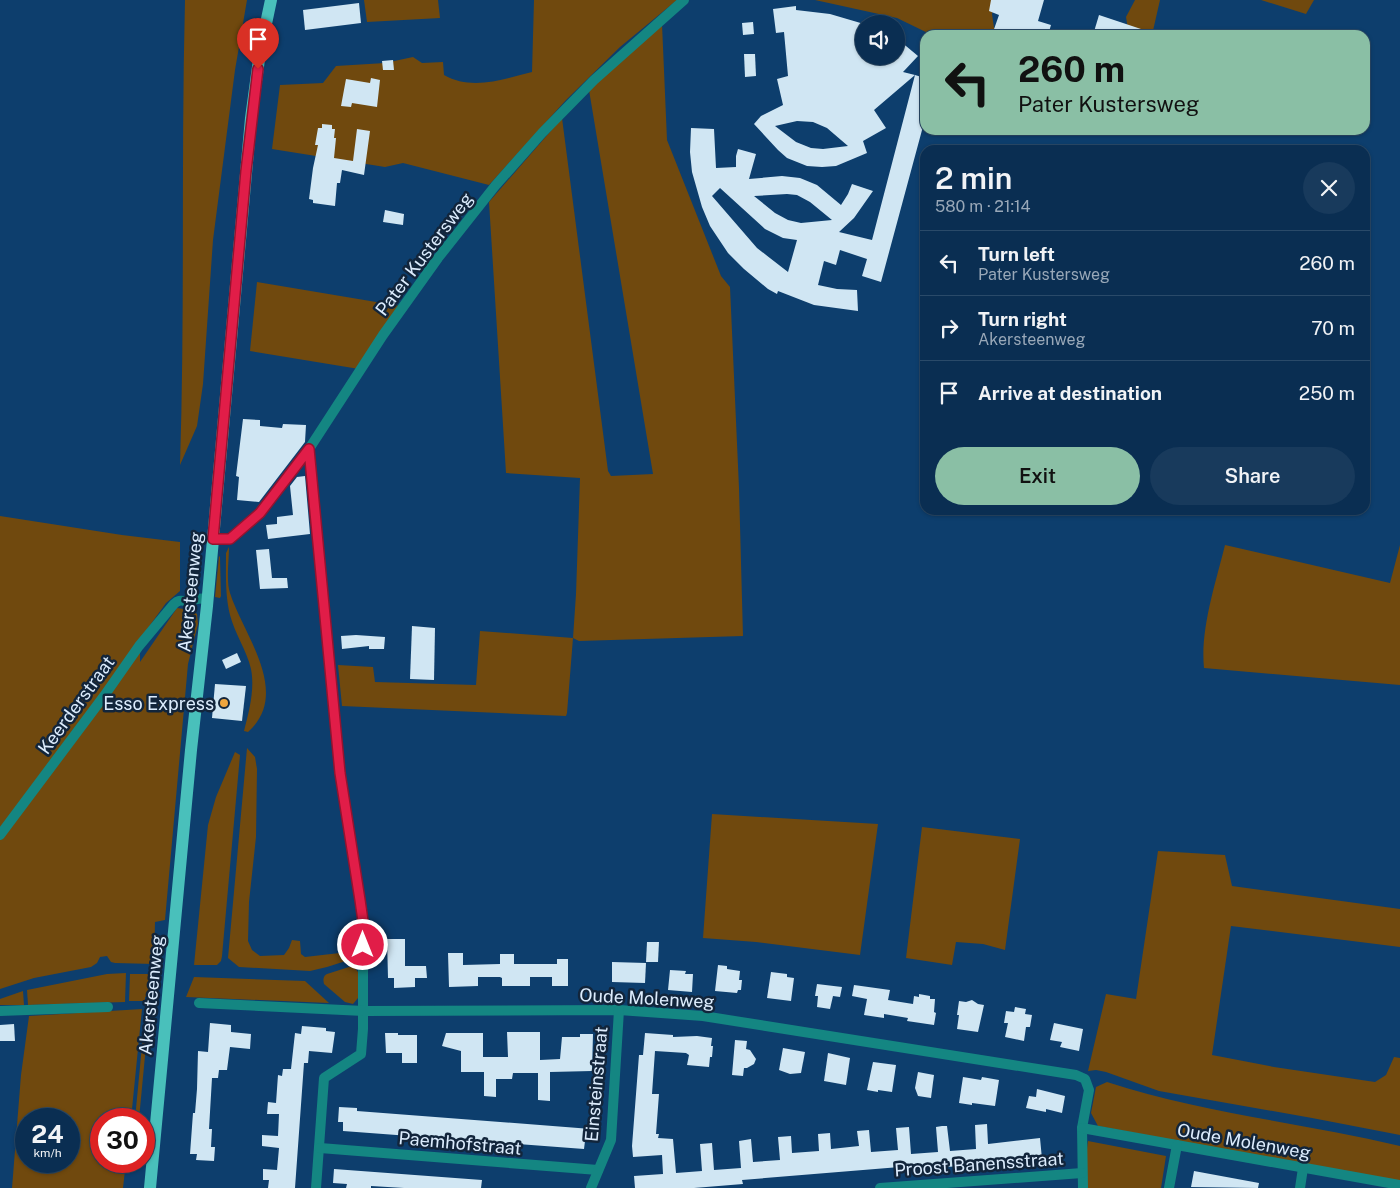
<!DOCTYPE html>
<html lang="en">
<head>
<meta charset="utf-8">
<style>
	:root { --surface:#0a2e52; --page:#183a5c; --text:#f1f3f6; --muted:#99a8b8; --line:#2a4a69; --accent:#8abfa5 }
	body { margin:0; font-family:"Public Sans",sans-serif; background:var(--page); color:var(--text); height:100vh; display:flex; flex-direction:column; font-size:19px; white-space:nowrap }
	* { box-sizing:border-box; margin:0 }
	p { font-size:16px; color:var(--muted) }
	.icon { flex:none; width:28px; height:28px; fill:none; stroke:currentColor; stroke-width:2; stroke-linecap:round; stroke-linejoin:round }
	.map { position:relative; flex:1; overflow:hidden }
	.details { position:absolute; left:920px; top:145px; width:450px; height:370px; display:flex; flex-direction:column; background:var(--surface); border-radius:15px; box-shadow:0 1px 4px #0004,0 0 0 1px var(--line) }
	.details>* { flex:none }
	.hud { position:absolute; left:920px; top:30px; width:450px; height:105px; border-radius:15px; box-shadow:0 1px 4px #0004,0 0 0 1px var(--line); background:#8abfa5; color:#111; overflow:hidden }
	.tools { position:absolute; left:855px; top:15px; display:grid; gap:10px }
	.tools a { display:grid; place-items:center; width:50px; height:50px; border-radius:50%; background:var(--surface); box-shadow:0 1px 4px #0004,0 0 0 1px var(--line); font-size:25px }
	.speed { position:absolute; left:15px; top:1108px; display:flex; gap:10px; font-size:25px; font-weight:700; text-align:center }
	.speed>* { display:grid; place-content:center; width:65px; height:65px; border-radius:50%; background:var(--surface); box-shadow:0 1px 4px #0004,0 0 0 1px var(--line); line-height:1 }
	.speed small { font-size:12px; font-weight:400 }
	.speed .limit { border:8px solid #d22; background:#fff; color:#111 }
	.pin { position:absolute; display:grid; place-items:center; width:42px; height:42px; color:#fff; margin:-51px -21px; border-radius:50% 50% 50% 0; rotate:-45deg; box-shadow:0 0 5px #0007 }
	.pin .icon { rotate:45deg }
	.me { position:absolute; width:55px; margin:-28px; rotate:0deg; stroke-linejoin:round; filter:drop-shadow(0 0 4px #0008) }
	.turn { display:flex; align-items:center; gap:18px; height:105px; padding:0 15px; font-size:22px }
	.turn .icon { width:65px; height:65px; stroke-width:2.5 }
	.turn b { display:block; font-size:35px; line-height:42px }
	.round { display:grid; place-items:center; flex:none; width:52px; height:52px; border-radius:26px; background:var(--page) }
	.headline { display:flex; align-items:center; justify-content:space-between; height:85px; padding:0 15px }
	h1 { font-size:30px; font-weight:600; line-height:38px }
	.button { display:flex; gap:10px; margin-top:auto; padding:10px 15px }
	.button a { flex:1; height:58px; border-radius:30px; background:var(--accent); color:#111; font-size:20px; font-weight:600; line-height:58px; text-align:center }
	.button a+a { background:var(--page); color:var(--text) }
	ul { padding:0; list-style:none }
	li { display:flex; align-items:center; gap:15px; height:65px; padding:0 15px; border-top:1px solid var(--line) }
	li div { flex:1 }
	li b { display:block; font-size:19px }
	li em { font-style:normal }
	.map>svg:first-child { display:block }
	.green { fill:#70490e; fill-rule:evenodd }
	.building { fill:#d0e6f3; fill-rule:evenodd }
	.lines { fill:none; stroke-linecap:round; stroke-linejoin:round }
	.minor { stroke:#148682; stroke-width:10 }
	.primary { stroke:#49c0bb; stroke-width:12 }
	.route-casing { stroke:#92132f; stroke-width:12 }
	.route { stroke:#e11d48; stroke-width:9 }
	.poi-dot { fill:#f0a63e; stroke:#12253b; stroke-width:2 }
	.labels { text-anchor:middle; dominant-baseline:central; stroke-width:5; stroke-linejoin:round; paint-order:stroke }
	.street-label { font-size:18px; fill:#dcecfd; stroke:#12253b }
	.poi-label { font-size:18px; fill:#dcecfd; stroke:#12253b; text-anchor:end }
</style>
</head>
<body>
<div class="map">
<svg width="1400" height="1188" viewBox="0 0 1400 1188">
	<rect width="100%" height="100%" fill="#0d3e6d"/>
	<!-- green -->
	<g class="green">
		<path d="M185 0H247L235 70 213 240 203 384 197 426 180 465C185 310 181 155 185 0Z"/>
		<polygon points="364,0 438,0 440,18 367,22"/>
		<path d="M534 0H677L620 47 566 100 489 185 403 163 385 167 272 149 280 85 323 83 336 66 385 63 413 57 422 63 443 62 444 75C472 91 504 79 532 72Z"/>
		<polygon points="815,0 996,0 992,14 994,28 1016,35 932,35 897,18"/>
		<polygon points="1135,0 1160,0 1152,35 1129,35 1126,17"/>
		<polygon points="1261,0 1314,0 1306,14"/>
		<polygon points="662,24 667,140 721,276 730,287 739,488 743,636 579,641 573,638 567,713 566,716 342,706 338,665 373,667 375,682 476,685 480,631 573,638 576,594 580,478 506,473 489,202 562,118 608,471 611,476 653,474 589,90"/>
		<polygon points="257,282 400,306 359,369 250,351"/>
		<polygon points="0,516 122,535 180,542 180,591 166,603 140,639 140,662 177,608 184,609 187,606 197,614 198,624 188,664 165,920 155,922 154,964 115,963 111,962 107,956 100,957 97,963 91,967 34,978 0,989"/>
		<path d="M1225 545 1390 583 1400 545V685L1204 668C1200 629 1216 582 1225 545Z"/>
		<path d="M229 547C229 559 226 582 230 593 243 634 292 693 248 732L244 731C249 712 255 689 251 669 247 651 235 634 230 615 225 595 226 573 226 553Z"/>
		<polygon points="219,556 220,557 221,596 220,598 215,597"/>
		<polygon points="247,748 255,757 257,769 256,837 249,902 248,941 252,950 260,956 284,955 289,948 292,940 300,941 301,954 305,957 357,951 352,959 327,967 310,971 239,967 228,958"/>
		<polygon points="235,752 240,755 222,956 221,961 217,965 194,965 208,825 216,797"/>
		<polygon points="712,814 878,824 860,955 756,942 703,938"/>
		<polygon points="922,827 1020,839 1005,950 983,944 956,942 952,965 906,958"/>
		<polygon points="1158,851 1225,855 1232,886 1400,909 1400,947 1231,926 1212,1055 1274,1067 1375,1082 1386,1075 1394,1057 1400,1058 1400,1135 1312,1118 1159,1091 1106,1072 1096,1070 1088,1071 1106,994 1136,999"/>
		<path d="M349 967H354L358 972V998L353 1004 345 1002 324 984C323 980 323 976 327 974Z"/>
		<polygon points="126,973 125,1002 28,1005 27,990 107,974"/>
		<polygon points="130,974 153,974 151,997 145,997 145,1001 129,1001"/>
		<polygon points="194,977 305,981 329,1003 186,997"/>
		<polygon points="23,991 24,1005 0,1005 0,999"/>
		<path d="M142 1009 131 1119H101V1161H126L123 1188H12L21 1075 29 1016ZM26 1119H69V1161H26Z"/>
		<polygon points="145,1014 149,1014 139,1119 135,1119"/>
		<path d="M1107 1082C1202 1113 1303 1123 1400 1146V1183L1098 1126 1091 1113 1096 1087Z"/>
		<polygon points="1088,1141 1166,1156 1161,1188 1086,1188 1085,1163"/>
	</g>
	<!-- building -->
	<g class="building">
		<polygon points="991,0 1044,0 1038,21 1051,25 1048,35 1004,35 993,32 999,15 989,11"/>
		<polygon points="359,3 361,23 305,30 303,10"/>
		<path d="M796 6V10L830 14 864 24V56H896V46L900 41 918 56 903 72 915 75 874 110 886 128 863 141 867 153 836 166 822 167 807 166 787 158 778 150 754 124 761 116 783 105 777 79 788 76 784 32 776 33 773 9ZM797 121 813 122 827 128 848 146 823 149 811 148 796 142 775 126Z"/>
		<polygon points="1099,15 1153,33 1152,35 1093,35"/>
		<polygon points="753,22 754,34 743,35 742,23"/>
		<polygon points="744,54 755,54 756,76 745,77"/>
		<polygon points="393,60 394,70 383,70 382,61"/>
		<path d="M915 75 925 78V119L881 282 862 276 867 259 840 250 836 265 824 261 818 285 837 289 857 290 858 311 814 305 778 291 777 294 768 289 744 269 728 253 710 226 702 207 692 172 690 152 691 128 714 129 716 168 736 167V156L738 149 756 154 749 179 782 176 800 178 817 185 841 205 848 194 852 184 873 191 854 218 839 232 872 240ZM720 188 765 229 783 238 797 240 788 272 757 248 712 196ZM787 194 797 195 810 202 832 220 801 223 788 220 775 213 754 196Z"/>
		<polygon points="371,78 380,80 377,107 352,103 351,107 341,106 346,79 370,83"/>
		<polygon points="322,124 332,125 332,129 335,129 334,138 336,138 334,158 353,161 357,129 370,131 364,175 342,170 340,183 337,183 335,206 313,203 313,200 309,199 313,168 318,145 315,145 318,128 322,128"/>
		<polygon points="385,210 404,214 403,225 383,222"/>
		<polygon points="243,419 260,420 260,426 282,428 283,424 306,425 305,442 259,502 237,500 239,477 236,476"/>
		<polygon points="305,476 310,534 268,539 266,525 277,524 277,517 293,515 290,486 297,477"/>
		<polygon points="269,549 272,578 287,578 288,588 260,589 256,550"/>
		<polygon points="412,626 435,628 434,680 410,679"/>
		<polygon points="356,635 385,637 384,649 369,649 369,646 342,649 341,636"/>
		<polygon points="237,653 241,662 226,669 222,660"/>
		<polygon points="215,684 246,686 242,721 212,718"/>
		<polygon points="387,939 405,939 405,966 426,966 427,978 415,978 415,987 394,988 394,978 388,978"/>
		<polygon points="647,942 659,942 658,962 646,962"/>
		<polygon points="448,953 463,953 463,965 500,964 500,954 514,954 514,964 557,964 557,959 568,959 568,986 552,986 552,977 530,977 530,986 502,986 502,978 500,977 478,977 478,986 449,987"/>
		<polygon points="612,962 646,963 645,983 612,982"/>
		<polygon points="718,965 727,966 727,969 740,971 739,980 742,980 741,990 738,990 737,993 715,991"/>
		<polygon points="670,970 686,971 685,974 693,974 692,992 668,990"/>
		<polygon points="771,972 787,974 787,977 794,978 791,1001 767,998"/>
		<polygon points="817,984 842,987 840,997 833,996 830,1009 817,1007 818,996 815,996"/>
		<polygon points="854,985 890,990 888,1000 913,1004 914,996 919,997 919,994 930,996 930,999 935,999 934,1012 936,1013 934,1025 907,1021 908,1018 884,1014 884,1018 864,1015 867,999 852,996"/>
		<polygon points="972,1000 978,1004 984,1005 978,1032 957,1029 959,1015 957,1015 959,1001 966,1002"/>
		<polygon points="1015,1007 1026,1009 1025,1014 1032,1015 1030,1027 1026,1027 1024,1041 1005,1037 1008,1023 1004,1023 1006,1011 1014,1012"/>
		<polygon points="210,1023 231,1025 231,1032 251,1034 250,1049 230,1047 227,1070 219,1070 218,1078 212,1078 209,1129 212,1129 211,1147 215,1147 214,1161 196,1160 197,1154 190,1154 193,1113 195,1113 197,1089 198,1051 208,1052"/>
		<polygon points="1054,1023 1083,1029 1079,1051 1060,1047 1062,1042 1050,1040"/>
		<polygon points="14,1024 15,1041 0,1041 0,1025"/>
		<polygon points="302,1026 326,1028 326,1031 335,1032 332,1053 309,1051 308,1063 304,1063 295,1188 268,1188 269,1180 263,1180 263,1169 277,1170 279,1148 262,1146 262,1135 278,1136 279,1114 267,1114 268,1102 276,1103 278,1075 282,1076 283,1069 291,1069 295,1033 301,1034"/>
		<polygon points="507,1032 540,1032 540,1060 560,1059 562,1037 580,1037 580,1034 593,1034 592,1071 550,1072 550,1101 538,1100 538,1073 513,1073 512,1079 496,1079 496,1097 484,1096 484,1072 461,1072 461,1051 442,1046 446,1033 483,1033 483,1057 508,1057"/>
		<polygon points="385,1033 398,1033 398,1035 417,1035 417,1063 402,1063 402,1053 386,1053"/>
		<polygon points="645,1033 673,1035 673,1037 697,1036 712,1038 711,1046 713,1046 712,1057 710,1057 709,1067 687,1065 689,1055 686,1053 655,1051 652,1094 659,1094 656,1134 659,1134 658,1138 673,1139 676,1173 702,1171 700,1144 712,1143 714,1170 741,1168 739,1141 751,1139 753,1162 780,1160 778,1137 791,1136 792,1153 819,1151 818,1134 830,1133 831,1149 859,1146 857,1131 869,1130 871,1152 898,1150 896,1128 909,1127 911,1154 938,1152 936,1127 942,1126 947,1126 950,1151 976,1149 975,1125 987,1124 988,1144 1040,1138 1042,1159 912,1170 912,1166 742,1180 743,1184 694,1188 635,1188 634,1176 663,1174 662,1155 633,1157 632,1146 639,1055 643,1055"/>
		<polygon points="735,1040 747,1041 746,1049 750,1050 756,1059 754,1064 747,1068 744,1068 743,1076 732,1075"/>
		<polygon points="783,1048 805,1052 801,1073 790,1074 779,1070"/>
		<polygon points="828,1053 850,1058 846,1085 824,1081"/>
		<polygon points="873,1062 896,1065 892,1092 878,1090 878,1092 867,1090"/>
		<polygon points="918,1072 934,1075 931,1098 918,1096 915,1088"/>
		<polygon points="963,1077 981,1080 982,1077 999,1080 995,1106 972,1103 972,1105 959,1103"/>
		<polygon points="1037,1089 1065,1096 1062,1113 1046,1109 1046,1112 1026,1108 1029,1096 1036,1097"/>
		<polygon points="339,1107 357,1108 357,1111 591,1129 590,1141 585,1141 584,1149 343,1131 343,1122 338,1122"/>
		<polygon points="334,1169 482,1180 481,1188 404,1188 371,1186 371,1188 346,1188 347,1184 333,1183"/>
		<polygon points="1194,1171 1259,1183 1258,1188 1191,1187"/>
	</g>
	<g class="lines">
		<!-- minor -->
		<g class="minor">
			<polyline points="309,449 340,773 363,921 363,1029 361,1054 324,1078 316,1188"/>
			<polyline points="213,539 228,540 233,537 255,518 273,496 309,449 383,335 438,258 495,186 542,133 594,80 684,0"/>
			<path d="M0 835 104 696 139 646 174 604C180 598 183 602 190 601 197 599 200 598 208 599"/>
			<polyline points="199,1003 364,1011 619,1010 703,1016 1076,1075 1085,1079 1089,1090 1082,1128 1083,1188"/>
			<polyline points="0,1011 108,1007"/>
			<polyline points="1082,1128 1400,1185"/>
			<polyline points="320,1148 598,1170"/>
			<polyline points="591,1188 611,1140 619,1010"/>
			<polyline points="880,1188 1082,1173"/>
			<polyline points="1169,1188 1177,1145"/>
			<polyline points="1300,1188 1303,1168"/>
		</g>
		<!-- primary -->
		<polyline class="primary" points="150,1188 191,750 207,606 251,118 260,52 271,0"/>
	</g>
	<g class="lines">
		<defs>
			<polyline id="route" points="258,69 246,171 213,539 230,539 260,513 309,449 340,773 360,900 363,921 363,945"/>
		</defs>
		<!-- route casing -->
		<use href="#route" class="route-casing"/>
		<!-- route -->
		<use href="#route" class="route"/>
	</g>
	<!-- markers -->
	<circle class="poi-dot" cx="224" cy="703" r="5"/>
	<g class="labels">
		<!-- street labels -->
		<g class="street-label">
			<text transform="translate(424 254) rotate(-53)">Pater Kustersweg</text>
			<text transform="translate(190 592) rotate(-84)">Akersteenweg</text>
			<text transform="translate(76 705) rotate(-54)">Keerderstraat</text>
			<text transform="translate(151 995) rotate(-84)">Akersteenweg</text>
			<text transform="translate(647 998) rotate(3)">Oude Molenweg</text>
			<text transform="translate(596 1084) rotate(-85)">Einsteinstraat</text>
			<text transform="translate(1244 1141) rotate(10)">Oude Molenweg</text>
			<text transform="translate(460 1143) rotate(5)">Paemhofstraat</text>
			<text transform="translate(979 1164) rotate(-4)">Proost Banensstraat</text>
		</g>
		<!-- poi labels -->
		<g class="poi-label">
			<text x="214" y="703">Esso Express</text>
		</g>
	</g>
</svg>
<div class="tools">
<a><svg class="icon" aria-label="sound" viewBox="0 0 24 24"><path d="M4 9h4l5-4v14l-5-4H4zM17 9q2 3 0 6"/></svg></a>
</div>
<div class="speed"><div>24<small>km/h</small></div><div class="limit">30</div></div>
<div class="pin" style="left:258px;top:69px;background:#d93025"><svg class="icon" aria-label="arrive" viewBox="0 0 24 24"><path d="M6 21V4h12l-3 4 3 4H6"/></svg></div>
<svg class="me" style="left:363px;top:945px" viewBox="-20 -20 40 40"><circle r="17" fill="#e11d48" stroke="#fff" stroke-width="3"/><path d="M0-11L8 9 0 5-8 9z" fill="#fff"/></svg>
<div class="hud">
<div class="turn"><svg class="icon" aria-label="left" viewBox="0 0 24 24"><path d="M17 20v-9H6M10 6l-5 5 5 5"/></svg><div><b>260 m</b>Pater Kustersweg</div></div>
</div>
<section class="details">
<div class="headline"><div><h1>2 min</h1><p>580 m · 21:14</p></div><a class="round"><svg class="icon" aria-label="close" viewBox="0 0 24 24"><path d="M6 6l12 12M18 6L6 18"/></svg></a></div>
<ul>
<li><svg class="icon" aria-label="left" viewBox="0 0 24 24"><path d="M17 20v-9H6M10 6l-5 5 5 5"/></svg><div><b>Turn left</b><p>Pater Kustersweg</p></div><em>260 m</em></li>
<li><svg class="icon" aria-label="right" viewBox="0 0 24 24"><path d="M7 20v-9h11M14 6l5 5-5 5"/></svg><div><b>Turn right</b><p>Akersteenweg</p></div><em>70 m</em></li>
<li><svg class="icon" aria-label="arrive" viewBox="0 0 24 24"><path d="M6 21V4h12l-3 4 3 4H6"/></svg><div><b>Arrive at destination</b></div><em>250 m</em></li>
</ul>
<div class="button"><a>Exit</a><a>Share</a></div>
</section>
</div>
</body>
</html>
